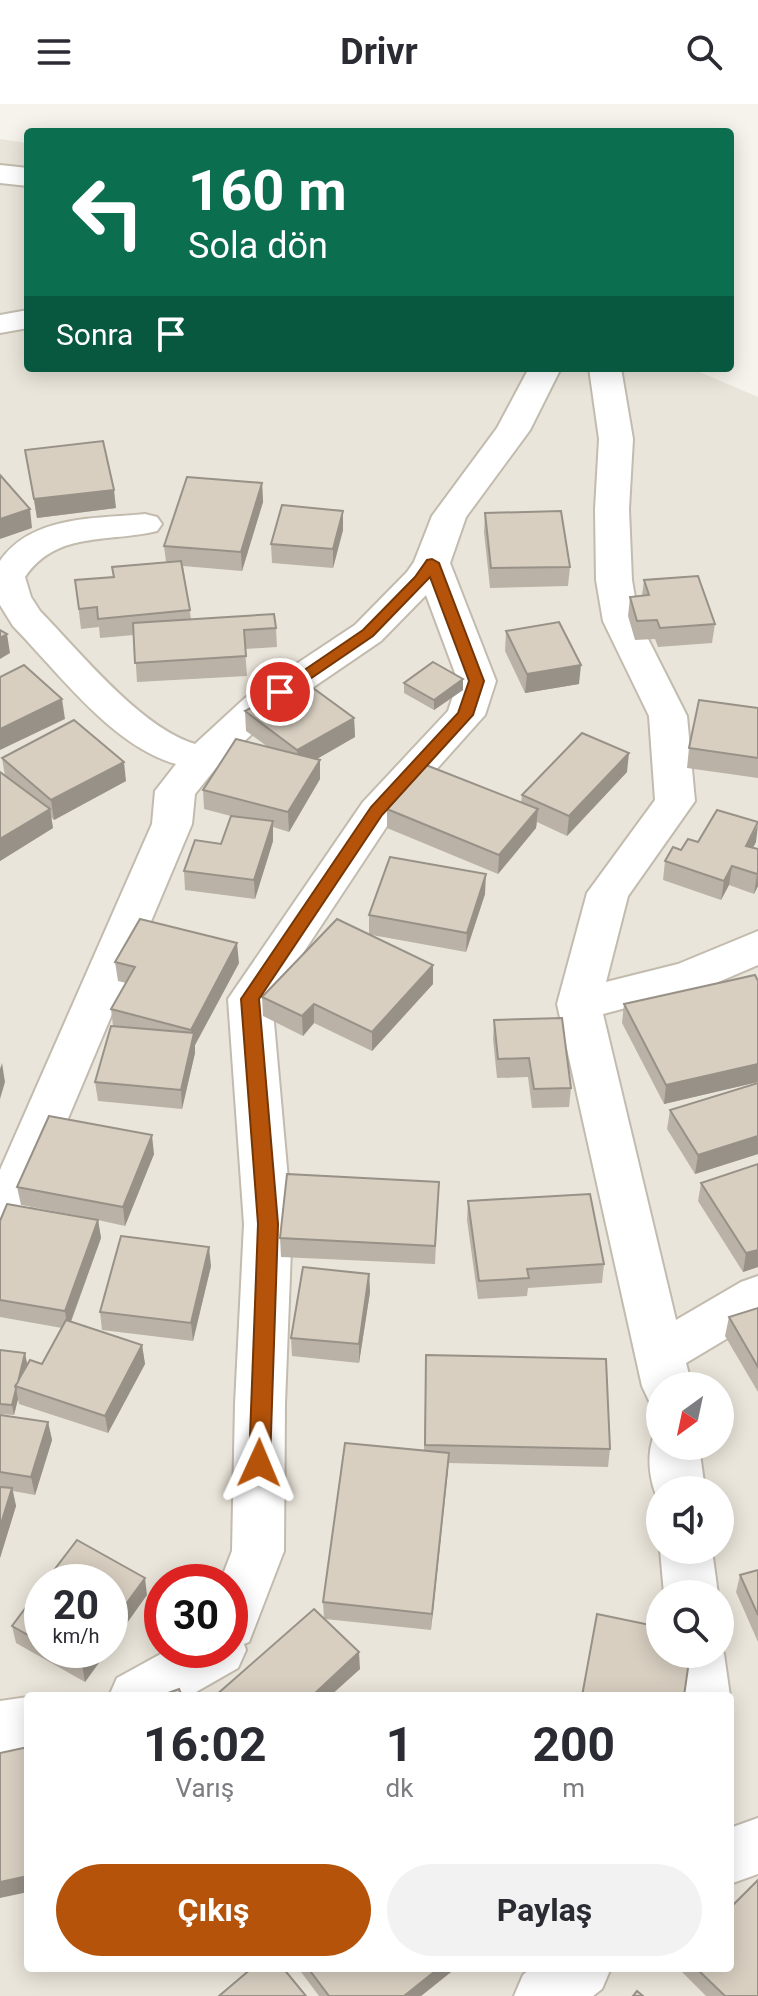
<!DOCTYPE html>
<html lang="tr">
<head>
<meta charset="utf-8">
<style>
	:root { --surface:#fff; --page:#f2f2f3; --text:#2b2b33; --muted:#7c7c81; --accent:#b45309 }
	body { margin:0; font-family:Roboto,sans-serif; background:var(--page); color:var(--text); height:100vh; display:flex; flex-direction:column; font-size:30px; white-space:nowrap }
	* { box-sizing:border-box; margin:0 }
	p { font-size:26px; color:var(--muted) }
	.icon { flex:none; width:44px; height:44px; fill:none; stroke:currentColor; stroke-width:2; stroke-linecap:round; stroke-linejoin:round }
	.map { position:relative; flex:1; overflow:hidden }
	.panel { position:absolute; left:24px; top:1588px; width:710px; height:280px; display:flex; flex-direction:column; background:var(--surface); border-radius:8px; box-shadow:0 4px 20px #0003 }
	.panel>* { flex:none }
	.top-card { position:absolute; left:24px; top:24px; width:710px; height:244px; border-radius:8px; box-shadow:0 4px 20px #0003; background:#0b6e4f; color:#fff; overflow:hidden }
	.needle { width:52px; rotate:213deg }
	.buttons { position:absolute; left:646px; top:1268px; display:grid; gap:16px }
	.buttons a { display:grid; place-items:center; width:88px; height:88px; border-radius:50%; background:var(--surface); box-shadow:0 4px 20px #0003; font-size:40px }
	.speed { position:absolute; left:24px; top:1460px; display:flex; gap:16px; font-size:40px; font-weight:700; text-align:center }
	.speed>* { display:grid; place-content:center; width:104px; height:104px; border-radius:50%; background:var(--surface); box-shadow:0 4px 20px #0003; line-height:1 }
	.speed small { font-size:20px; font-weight:400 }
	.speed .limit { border:12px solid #d22; background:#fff; color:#111 }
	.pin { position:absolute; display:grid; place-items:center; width:68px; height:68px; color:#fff; margin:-34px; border:4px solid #fff; border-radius:50%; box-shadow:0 2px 8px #0007 }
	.me { position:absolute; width:88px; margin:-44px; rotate:1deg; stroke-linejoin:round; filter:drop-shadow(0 0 6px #0008) }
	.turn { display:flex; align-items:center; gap:28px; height:168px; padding:0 32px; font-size:36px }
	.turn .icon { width:104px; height:104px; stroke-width:2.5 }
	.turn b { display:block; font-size:56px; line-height:68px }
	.then { display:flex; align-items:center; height:76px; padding:0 32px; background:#0003; gap:16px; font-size:30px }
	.eta { display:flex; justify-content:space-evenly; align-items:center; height:136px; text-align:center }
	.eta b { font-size:48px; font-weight:700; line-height:56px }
	.action { display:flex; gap:16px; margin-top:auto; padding:16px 32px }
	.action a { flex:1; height:92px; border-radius:48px; background:var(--accent); color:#fff; font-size:32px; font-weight:700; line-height:92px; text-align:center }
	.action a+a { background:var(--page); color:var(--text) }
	header { display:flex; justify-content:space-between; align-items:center; height:104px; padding:0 32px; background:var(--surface); font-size:36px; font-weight:700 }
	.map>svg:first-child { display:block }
	.residential { fill:#eae5da; fill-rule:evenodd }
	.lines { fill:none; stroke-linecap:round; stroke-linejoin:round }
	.street-casing { stroke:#c2bbae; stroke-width:4 }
	.street { fill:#fff; fill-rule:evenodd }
	.wall { fill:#bab2a6 }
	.shaded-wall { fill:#979187 }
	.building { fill:#d8cfc1; stroke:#979187; stroke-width:2 }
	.route { fill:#b45309; stroke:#753606; stroke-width:2 }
</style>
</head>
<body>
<header><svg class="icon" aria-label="menu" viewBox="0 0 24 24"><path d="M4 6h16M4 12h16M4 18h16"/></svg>Drivr<svg class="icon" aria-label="search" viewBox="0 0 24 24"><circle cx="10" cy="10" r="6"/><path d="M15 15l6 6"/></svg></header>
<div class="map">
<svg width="758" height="1892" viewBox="0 0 758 1892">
	<rect width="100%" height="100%" fill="#f6f3ec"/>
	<!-- residential -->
	<path class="residential" d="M0 35 28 39V264H690L758 293V1892H0ZM660 1282H720V1342H660ZM660 1386H720V1446H660ZM42 1478H110V1546H42ZM162 1478H230V1546H162ZM660 1490H720V1550H660ZM28 1592H730V1864H28Z"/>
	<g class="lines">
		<defs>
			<g id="street">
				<polygon points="0,61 28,64 28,82 0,79"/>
				<polygon points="28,206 28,224 0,229 0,211"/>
				<path d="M529 264H561L530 326 466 413 450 459 496 577 485 611 391 716 272 896 292 1120 285 1300 284 1447 249 1538 244 1540 246 1546 238 1564 189 1592H109L117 1574 168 1546H230V1478H220L232 1447 235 1300 244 1120 228 895 363 698 448 607 458 577 426 491 381 537 271 612 216 664 195 690 192 720 24 1119 17 1132 0 1138V1066L152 720 155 687 176 660C112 642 59 569 13 522L0 501V457C32 411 95 415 145 410L157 413 162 420 157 427C109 439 57 426 25 473L31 493 40 507C80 548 141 624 195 640L245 594 355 521 407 468 414 458 432 412 497 324Z"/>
				<polygon points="589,264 621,264 633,335 629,405 632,476 639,517 687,612 695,697 628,792 606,878 678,860 758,827 758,861 709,882 603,910 676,1216 741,1178 758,1172 758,1216 686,1259 692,1282 660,1282 660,1301 649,1297 642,1282 557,900 587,789 655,696 649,612 603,517 596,476 595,405 599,335"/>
				<path d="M660 1325V1342H699L705 1386H660V1400C649 1378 645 1349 656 1327Z"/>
				<polygon points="660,1445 712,1446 718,1490 664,1490"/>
				<polygon points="720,1540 724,1550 730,1592 674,1592 670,1550 720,1550"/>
				<polygon points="28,1593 28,1645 0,1649 0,1597"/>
				<polygon points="758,1714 758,1770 730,1780 730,1724"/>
				<polygon points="531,1864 611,1864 602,1885 593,1892 514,1892 523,1871"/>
			</g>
		</defs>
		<!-- street casing -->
		<use href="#street" class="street-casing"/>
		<!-- street -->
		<use href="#street" class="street"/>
	</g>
	<!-- wall -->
	<g class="wall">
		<polygon points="25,346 116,404 37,414"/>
		<polygon points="262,379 263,398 242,467 183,462 191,515 276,524 277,543 245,545 247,572 137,578 134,531 100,534 99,523 81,525 75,476 113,473 112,463 166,458 164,442"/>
		<polygon points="485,409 570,463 568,482 490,484 484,428"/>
		<polygon points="343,426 333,464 272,459 271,440"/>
		<polygon points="644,476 715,520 712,539 658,543 655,535 635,536 628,512 630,493 642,492"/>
		<polygon points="506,527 579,580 525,589 505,547"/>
		<polygon points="463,575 463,586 434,606 404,589 404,579"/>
		<polygon points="758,604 758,674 687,664 689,644"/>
		<polygon points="245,607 354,614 355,633 316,655 320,675 289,728 273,723 273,737 255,795 185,786 184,767 221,740 231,712 204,705 203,686 268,643 246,627"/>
		<polygon points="2,654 126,677 54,716 51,713 53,724 0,757 0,668 5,672"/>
		<polygon points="627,668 567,732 537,718 536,724 498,770 387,724 387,705 521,699 522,691"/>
		<polygon points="698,738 756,738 753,744 758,745 758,782 754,790 729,781 721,796 663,776 665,757 681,746"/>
		<polygon points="485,790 466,848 372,831 433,880 372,947 314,919 303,932 263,912 262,893 369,830 369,811"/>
		<polygon points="115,858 239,859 195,941 195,949 182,1005 98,997 95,978 113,922 111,905 126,879 118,877"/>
		<polygon points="758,877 758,978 664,1000 622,919 624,900"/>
		<polygon points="494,916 571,984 569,1003 532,1004 528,973 497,974 493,935"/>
		<polygon points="758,979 758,1050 695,1070 667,1025 670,1006"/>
		<polygon points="154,1050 125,1122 98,1116 101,1134 71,1218 142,1241 145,1260 108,1329 19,1300 18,1295 14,1311 0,1310 0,1246 27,1259 26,1264 42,1260 62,1224 0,1213 0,1117 79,1112 21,1101 17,1083"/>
		<polygon points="439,1078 435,1160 281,1153 280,1134"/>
		<polygon points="701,1079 758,1163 743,1168 698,1097"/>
		<polygon points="468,1097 604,1160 602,1179 528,1184 527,1192 478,1195 467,1116"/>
		<polygon points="211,1162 193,1237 102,1226 100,1208"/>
		<polygon points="369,1170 370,1188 359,1259 292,1252 291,1234"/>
		<polygon points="758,1204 758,1288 725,1232 729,1213"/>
		<polygon points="426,1251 610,1345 608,1363 448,1359 431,1526 325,1515 360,1565 330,1592 215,1592 324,1515 323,1498 424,1346"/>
		<polygon points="0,1311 48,1318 52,1336 35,1391 13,1387 16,1402 0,1454"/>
		<polygon points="758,1466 758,1538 736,1488 740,1471"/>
		<polygon points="42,1482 42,1546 108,1546 85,1578 16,1539 12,1522"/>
		<polygon points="298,1864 456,1864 421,1892 319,1892"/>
		<polygon points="680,1864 730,1864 758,1892 706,1892 680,1866"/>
	</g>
	<!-- shaded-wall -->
	<g class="shaded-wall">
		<polygon points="262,379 263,398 242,467 241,448"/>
		<polygon points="114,386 116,404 37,414 34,395"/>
		<polygon points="30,405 32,424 0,435 0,415"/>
		<polygon points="343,407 343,426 333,464 333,445"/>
		<polygon points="7,530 10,549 0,555 0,534"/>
		<polygon points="581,561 579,580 525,589 527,570"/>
		<polygon points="463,575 463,586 434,606 434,596"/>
		<polygon points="62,595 65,615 0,646 0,625"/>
		<polygon points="354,614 355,633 298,666 297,646"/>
		<polygon points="629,649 627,668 567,732 569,712"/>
		<polygon points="320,656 320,675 289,728 288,708"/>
		<polygon points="124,658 126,677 54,716 51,696"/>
		<polygon points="50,705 53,724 0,757 0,735"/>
		<polygon points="538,705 536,724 498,770 499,751"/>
		<polygon points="273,717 273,737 255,795 254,776"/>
		<polygon points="758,721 756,738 743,761 746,742"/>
		<polygon points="732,762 729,781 721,796 724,777"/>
		<polygon points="758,768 758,782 754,790 757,770"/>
		<polygon points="486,770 485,790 466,848 467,829"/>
		<polygon points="237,839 239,859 195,941 195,949 182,1005 181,986 192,936 191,926"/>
		<polygon points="433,861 433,880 372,947 372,928"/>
		<polygon points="314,900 314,919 303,932 302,912"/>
		<polygon points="2,959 5,978 0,995 0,965"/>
		<polygon points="758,960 758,978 664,1000 666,981"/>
		<polygon points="152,1031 154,1050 125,1122 123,1103"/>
		<polygon points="758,1032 758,1050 695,1070 698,1051"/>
		<polygon points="98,1116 101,1134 68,1225 65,1207"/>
		<polygon points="209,1143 211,1162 193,1237 191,1219"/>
		<polygon points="758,1146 758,1163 743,1168 746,1149"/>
		<polygon points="369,1170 370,1188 359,1259 359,1240"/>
		<polygon points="142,1241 145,1260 108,1329 105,1312"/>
		<polygon points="25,1249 27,1259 21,1284 16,1282"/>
		<polygon points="16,1285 18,1295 14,1311 12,1301"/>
		<polygon points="48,1318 52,1336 35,1391 31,1373"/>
		<polygon points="449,1349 448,1366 431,1526 432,1510"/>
		<polygon points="12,1384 16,1402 0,1454 0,1423"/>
		<polygon points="145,1474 147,1491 110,1543 110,1522"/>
		<polygon points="93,1546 108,1546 85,1578 82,1561"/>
		<polygon points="359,1548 360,1565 330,1592 312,1592"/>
		<polygon points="28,1772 28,1788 0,1794 0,1778"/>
		<polygon points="439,1864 456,1864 421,1892 404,1892"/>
	</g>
	<!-- building -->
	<g class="building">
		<polygon points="103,337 114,386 34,395 25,346"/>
		<polygon points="0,371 30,405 0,415"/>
		<polygon points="187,373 262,379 241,448 164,442"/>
		<polygon points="282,401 343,407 333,445 271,440"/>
		<polygon points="561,407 570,463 491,464 485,409"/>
		<polygon points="181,457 190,506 98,515 97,503 79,505 75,476 114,473 112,463"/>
		<polygon points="698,472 715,520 660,524 657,516 637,517 630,493 649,491 644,476"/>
		<polygon points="274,510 276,524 244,526 246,552 135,559 133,519"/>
		<polygon points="559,518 581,561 527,570 506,527"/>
		<polygon points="0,526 7,530 0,534"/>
		<polygon points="433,558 463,575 434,596 404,579"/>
		<polygon points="24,561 62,595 0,625 0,573"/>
		<polygon points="302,576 354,614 297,646 245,607"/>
		<polygon points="699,596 758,604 758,654 689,644"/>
		<polygon points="74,616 124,658 51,696 2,654"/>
		<polygon points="582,629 629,649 569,712 522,691"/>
		<polygon points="236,635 320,656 288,708 203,686"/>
		<polygon points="426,661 538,705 499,751 387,705"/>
		<polygon points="0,668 50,705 0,735"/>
		<polygon points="717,706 758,718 746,742 758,745 758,768 757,770 732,762 724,777 665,757 673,743 681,746 688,735 698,738"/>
		<polygon points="231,712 273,717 254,776 184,767 195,736 221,740"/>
		<polygon points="390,753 486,770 467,829 369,811"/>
		<polygon points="140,815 237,839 191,926 111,905 135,863 115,858"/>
		<polygon points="337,815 433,861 372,928 314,900 302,912 262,893"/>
		<polygon points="755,871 758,877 758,960 666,981 624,900"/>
		<polygon points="562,914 571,984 534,985 529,954 498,955 494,916"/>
		<polygon points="111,922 194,929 181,986 95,978"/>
		<polygon points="758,979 758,1032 698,1051 670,1006"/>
		<polygon points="49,1012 152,1031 123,1103 17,1083"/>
		<polygon points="758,1060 758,1146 746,1149 701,1079"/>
		<polygon points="287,1070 439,1078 435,1142 280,1134"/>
		<polygon points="590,1090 604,1160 527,1165 529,1174 479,1177 468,1097"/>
		<polygon points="7,1100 98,1116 65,1207 0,1196 0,1117"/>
		<polygon points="121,1132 209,1143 191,1219 100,1208"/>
		<polygon points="303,1163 369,1170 359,1240 291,1234"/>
		<polygon points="758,1204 758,1263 729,1213"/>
		<polygon points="66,1216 142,1241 105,1312 15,1282 30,1256 42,1260"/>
		<polygon points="0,1246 25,1249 18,1278 15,1282 16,1285 12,1301 0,1300"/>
		<polygon points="426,1251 606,1255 610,1345 425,1341"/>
		<polygon points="0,1311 48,1318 31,1373 0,1368"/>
		<polygon points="345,1339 449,1349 432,1510 323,1498"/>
		<polygon points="0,1383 12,1384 0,1423"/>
		<polygon points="77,1436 145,1474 110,1522 110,1478 45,1478"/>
		<polygon points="758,1466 758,1511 740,1471"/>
		<polygon points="42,1482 42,1539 12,1522"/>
		<polygon points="314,1505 359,1548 312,1592 215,1592"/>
		<polygon points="597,1510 660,1523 660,1550 690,1550 684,1592 582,1592"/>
		<polygon points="55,1546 93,1546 82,1561"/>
		<polygon points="179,1585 182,1592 160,1592"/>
		<polygon points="28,1643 28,1772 0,1778 0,1649"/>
		<polygon points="758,1776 758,1892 725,1892 696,1864 730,1864 730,1804"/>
		<polygon points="252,1864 283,1864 306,1892 219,1892"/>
		<polygon points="308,1864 439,1864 404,1892 329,1892"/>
		<polygon points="637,1887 643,1892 633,1892"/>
	</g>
	<!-- route -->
	<polygon class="route" points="432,455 439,459 484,577 473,611 382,711 259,895 278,1120 270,1359 267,1365 259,1368 252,1365 249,1359 258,1120 241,895 371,703 458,609 469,577 430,473 373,532 285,592 274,592 272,588 363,526 415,473 427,456"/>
</svg>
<div class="buttons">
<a><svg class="needle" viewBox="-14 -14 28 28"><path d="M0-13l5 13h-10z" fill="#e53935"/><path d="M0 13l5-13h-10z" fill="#7c7c81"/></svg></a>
<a><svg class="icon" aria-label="sound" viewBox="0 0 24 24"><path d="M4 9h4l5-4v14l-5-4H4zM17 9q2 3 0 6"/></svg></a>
<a><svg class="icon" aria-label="search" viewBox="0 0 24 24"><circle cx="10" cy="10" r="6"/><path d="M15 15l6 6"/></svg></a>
</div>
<div class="speed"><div>20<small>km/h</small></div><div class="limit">30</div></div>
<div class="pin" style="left:280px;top:588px;background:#d93025"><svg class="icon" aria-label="arrive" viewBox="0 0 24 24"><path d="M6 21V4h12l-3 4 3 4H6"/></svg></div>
<svg class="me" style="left:259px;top:1359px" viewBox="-20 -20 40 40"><path d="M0-17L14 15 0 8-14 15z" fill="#b45309" stroke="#fff" stroke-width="4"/></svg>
<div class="top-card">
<div class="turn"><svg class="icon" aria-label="left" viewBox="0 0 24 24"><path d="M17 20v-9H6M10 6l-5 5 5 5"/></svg><div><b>160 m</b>Sola dön</div></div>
<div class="then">Sonra<svg class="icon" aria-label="arrive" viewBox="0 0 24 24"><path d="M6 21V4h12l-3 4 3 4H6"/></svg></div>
</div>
<section class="panel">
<div class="eta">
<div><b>16:02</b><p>Varış</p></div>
<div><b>1</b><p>dk</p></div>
<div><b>200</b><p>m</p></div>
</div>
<div class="action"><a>Çıkış</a><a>Paylaş</a></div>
</section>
</div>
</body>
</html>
